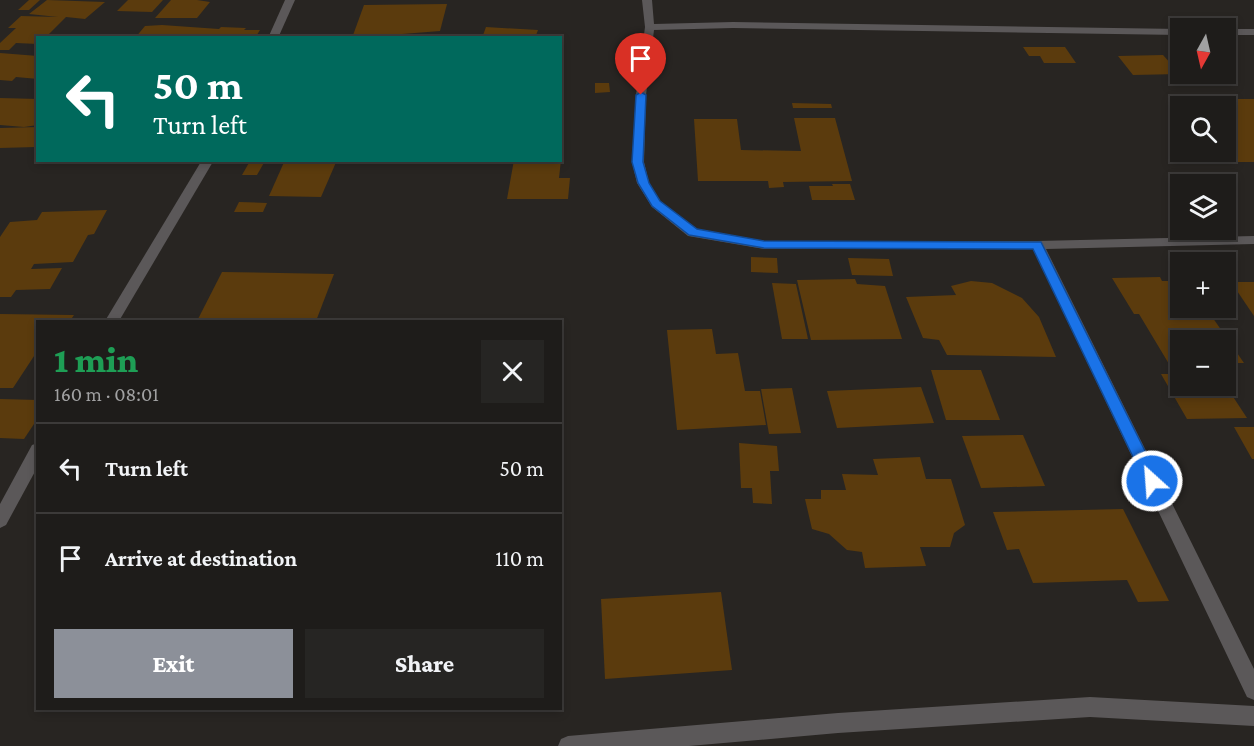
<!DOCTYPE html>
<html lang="en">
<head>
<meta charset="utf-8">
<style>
	:root { --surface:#1e1c1a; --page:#262523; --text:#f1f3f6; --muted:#a1a1a2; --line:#3c3a39; --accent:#8c9099 }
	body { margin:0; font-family:"Crimson Pro",serif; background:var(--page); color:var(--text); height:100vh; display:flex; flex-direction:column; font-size:22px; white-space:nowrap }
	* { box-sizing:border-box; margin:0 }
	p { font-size:20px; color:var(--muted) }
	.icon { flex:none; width:33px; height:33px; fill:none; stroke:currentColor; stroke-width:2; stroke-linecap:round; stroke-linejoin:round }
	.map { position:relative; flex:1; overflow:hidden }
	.panel { position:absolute; left:36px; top:320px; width:526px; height:390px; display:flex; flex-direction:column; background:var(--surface); border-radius:0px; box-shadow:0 3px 9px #0003,0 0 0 2px var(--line) }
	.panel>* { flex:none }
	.hud { position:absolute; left:36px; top:36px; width:526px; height:126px; border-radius:0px; box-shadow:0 3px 9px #0003,0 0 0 2px var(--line); background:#00695c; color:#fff; overflow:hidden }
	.needle { width:39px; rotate:188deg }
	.tools { position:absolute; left:1170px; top:18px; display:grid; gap:12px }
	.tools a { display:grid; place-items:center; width:66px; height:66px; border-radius:0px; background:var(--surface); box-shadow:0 3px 9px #0003,0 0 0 2px var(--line); font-size:30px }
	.pin { position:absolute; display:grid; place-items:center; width:51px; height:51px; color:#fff; margin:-62px -26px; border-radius:50% 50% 50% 0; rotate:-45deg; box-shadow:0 0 6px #0007 }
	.pin .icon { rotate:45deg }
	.me { position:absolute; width:66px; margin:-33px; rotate:334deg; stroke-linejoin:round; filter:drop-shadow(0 0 4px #0008) }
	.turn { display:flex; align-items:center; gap:21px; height:126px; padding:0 18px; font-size:27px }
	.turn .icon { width:78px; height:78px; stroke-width:2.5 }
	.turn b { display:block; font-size:42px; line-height:51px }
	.round { display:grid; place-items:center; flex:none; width:63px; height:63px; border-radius:0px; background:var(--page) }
	.head { display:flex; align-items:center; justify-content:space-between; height:102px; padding:0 18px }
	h1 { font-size:36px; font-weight:800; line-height:45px; color:#1e9e55 }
	.action { display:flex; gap:12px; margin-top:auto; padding:12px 18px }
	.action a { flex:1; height:69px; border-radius:0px; background:var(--accent); color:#fff; font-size:24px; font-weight:800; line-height:69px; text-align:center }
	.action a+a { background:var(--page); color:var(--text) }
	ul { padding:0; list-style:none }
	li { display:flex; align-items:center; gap:18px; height:90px; padding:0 18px; border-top:2px solid var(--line) }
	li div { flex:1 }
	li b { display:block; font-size:22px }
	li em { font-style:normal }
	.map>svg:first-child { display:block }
	.building { fill:#5b3b0d }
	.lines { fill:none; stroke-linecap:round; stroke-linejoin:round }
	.minor { fill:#5b5859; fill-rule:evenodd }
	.route { fill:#1a73e8; stroke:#114b97; stroke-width:1.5 }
</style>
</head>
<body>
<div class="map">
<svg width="1254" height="746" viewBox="0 0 1254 746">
	<rect width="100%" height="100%" fill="#282522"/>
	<!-- building -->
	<g class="building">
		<polygon points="29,0 40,0 29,10 18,10"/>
		<polygon points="47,0 105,2 85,19 66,17 45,38 38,38 38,44 16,43 9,50 0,50 0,43 16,28 8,28 21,16 58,17 29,14"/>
		<polygon points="128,0 163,0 152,12 117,11"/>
		<polygon points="171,0 197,0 210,2 197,18 155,18"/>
		<polygon points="447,4 440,31 352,38 364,5"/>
		<polygon points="162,25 219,29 221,27 246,28 244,30 260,30 255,38 135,38 145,26"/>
		<polygon points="486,27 538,30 535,38 482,38"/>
		<polygon points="1023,47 1065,47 1076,63 1044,63 1040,56 1029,56"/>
		<polygon points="0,53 38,56 38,79 16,77 12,81 0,80"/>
		<polygon points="1163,55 1180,74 1133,75 1118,56"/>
		<polygon points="595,83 609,83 610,92 595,93"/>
		<polygon points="0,98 38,99 38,125 24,127 0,125"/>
		<polygon points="1171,99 1254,99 1254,162 1221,162 1213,152 1226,152 1226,106 1180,106 1180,111"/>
		<polygon points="792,103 831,104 832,108 793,108"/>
		<polygon points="794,118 835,118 852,181 783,182 784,187 769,188 768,181 698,181 694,119 737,119 741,150 801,151"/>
		<polygon points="38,127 36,147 0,148 0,128"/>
		<polygon points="285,160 337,160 321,197 269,196"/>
		<polygon points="514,160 561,160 559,178 570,178 568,199 507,199"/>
		<polygon points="250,161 265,161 257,175 242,175"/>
		<polygon points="832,184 850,184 855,200 812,200 809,186 833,186"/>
		<polygon points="239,202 267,203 263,212 234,212"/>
		<polygon points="107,210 94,234 88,235 73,262 34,264 31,269 62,268 50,289 16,290 11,297 0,297 0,237 10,222 37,220 42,212"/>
		<polygon points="751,257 777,258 778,273 751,272"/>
		<polygon points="848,258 889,259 893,276 852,275"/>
		<polygon points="222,272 334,274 316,321 197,321"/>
		<polygon points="1160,277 1162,281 1180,281 1180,308 1206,308 1244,363 1226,363 1226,340 1180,340 1180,386 1226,386 1247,418 1187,419 1161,374 1175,374 1139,314 1134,314 1112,278"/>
		<polygon points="855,279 857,284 885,286 902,339 811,340 797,280"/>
		<polygon points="971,281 992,283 1022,298 1039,317 1056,357 947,355 939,340 923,338 906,297 956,295 951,286"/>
		<polygon points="1231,282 1254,282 1254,316"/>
		<polygon points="772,283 796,284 808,339 782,339"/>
		<polygon points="0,314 74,315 70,321 38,321 38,350 13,388 0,388"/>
		<polygon points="712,329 716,354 738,353 745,391 760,391 766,425 677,430 667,330"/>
		<polygon points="931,370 981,370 1000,420 946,420"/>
		<polygon points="921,387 934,423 837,428 827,391"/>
		<polygon points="792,388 801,433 769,434 761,389"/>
		<polygon points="0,399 38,400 38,418 24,439 0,438"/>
		<polygon points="1234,427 1254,427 1254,459 1252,459"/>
		<polygon points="1023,435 1045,486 981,488 962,436"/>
		<polygon points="739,443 777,446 779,471 770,471 772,504 753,503 752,488 741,488"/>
		<polygon points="920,457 926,479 951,479 965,525 954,533 950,547 920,547 926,566 865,568 862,552 847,550 829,534 812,529 805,499 821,499 821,490 846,490 842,474 878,475 873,459"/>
		<polygon points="1123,509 1169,601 1138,602 1127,580 1033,583 1019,549 1007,550 993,512"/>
		<polygon points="721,592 732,670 605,679 601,599"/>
	</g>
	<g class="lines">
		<!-- minor -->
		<g class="minor">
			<polygon points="285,0 295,0 278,38 268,38"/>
			<polygon points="642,0 652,0 654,24 733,22 1180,29 1180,35 733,28 654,30 646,95 644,162 649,183 660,201 697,229 764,241 1037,241 1254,236 1254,244 1046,249 1254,669 1254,700 1247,697 1033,249 764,249 688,236 652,207 637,183 632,162 636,95 645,27"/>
			<rect x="1226" y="29" width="28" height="6"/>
			<polygon points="202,160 214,160 119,321 105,321"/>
			<polygon points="38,443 38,466 6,525 0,528 0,504 32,445"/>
			<polygon points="1090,697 1254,706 1254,726 1090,717 838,733 689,746 558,746 561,739 568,736 838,713"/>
		</g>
	</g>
	<!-- route -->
	<polygon class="route" points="641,92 646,95 643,162 649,183 660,201 697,229 764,241 1041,242 1160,481 1158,486 1147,486 1033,249 764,248 689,235 652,206 638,183 632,162 636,95"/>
</svg>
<div class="tools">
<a><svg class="needle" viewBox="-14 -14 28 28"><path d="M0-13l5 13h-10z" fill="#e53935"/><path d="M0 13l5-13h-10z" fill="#a1a1a2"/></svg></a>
<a><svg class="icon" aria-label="search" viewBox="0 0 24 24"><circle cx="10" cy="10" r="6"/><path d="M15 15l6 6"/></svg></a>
<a><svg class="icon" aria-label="layers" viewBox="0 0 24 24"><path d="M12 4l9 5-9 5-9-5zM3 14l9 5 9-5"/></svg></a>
<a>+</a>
<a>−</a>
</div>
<div class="pin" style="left:641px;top:95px;background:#d93025"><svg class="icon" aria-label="arrive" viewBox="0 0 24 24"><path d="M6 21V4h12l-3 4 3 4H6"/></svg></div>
<svg class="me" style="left:1152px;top:481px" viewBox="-20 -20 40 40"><circle r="17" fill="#1a73e8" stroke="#fff" stroke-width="3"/><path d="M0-11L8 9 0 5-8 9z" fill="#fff"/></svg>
<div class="hud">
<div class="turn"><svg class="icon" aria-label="left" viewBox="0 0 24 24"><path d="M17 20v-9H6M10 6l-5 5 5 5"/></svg><div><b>50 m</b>Turn left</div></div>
</div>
<section class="panel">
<div class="head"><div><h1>1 min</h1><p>160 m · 08:01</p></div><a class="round"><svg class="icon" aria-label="close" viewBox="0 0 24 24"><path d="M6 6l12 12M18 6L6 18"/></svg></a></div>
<ul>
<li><svg class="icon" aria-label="left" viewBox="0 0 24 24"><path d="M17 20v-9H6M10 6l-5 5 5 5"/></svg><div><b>Turn left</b></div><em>50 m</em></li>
<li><svg class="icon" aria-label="arrive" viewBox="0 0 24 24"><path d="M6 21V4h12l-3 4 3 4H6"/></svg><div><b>Arrive at destination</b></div><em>110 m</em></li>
</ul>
<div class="action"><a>Exit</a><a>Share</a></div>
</section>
</div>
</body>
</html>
